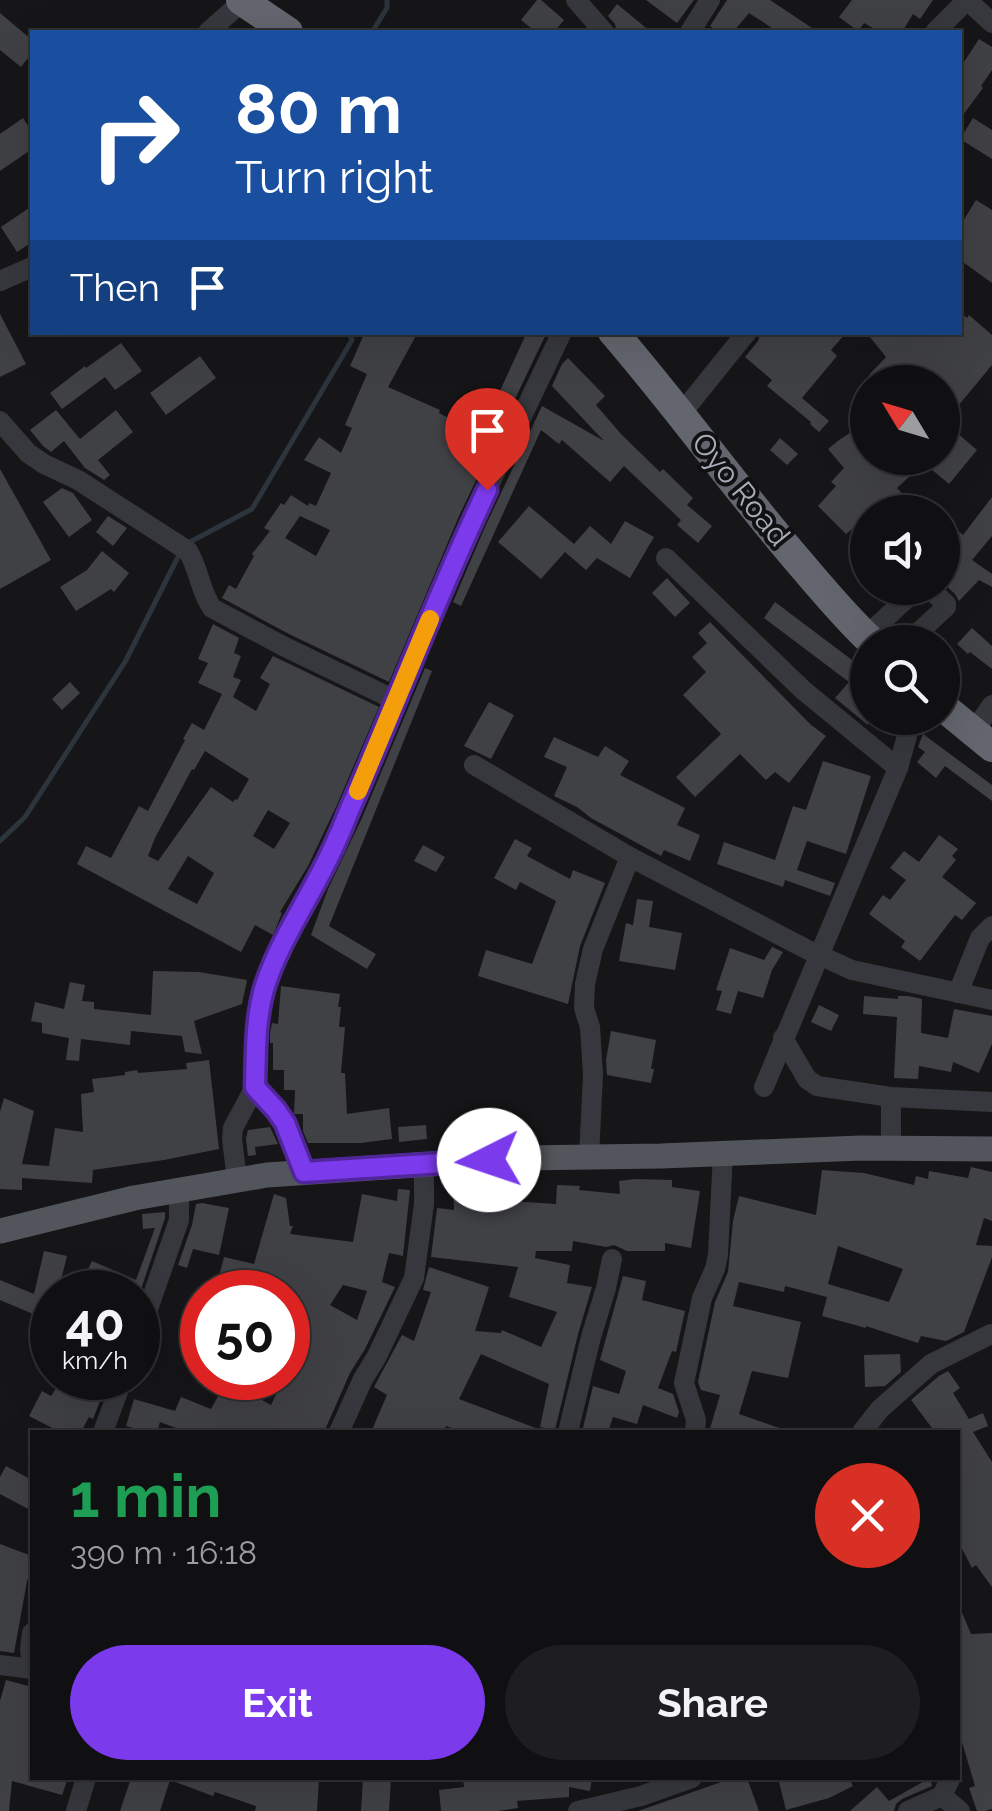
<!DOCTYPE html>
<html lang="en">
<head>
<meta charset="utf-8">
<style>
	:root { --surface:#101012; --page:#1e1e20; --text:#f1f3f6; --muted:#9c9d9f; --line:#303032; --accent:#7c3aed }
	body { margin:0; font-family:Raleway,sans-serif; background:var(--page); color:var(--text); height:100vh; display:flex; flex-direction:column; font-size:38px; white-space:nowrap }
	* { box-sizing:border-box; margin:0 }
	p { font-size:32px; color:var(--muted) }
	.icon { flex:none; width:55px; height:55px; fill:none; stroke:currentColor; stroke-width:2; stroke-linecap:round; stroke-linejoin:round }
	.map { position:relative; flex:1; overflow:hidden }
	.side { position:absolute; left:30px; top:1430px; width:930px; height:350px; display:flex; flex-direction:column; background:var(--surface); border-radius:0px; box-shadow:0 10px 40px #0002,0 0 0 2px var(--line) }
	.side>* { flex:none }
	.top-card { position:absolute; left:30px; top:30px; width:932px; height:305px; border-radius:0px; box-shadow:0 10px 40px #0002,0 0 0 2px var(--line); background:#1a4fa0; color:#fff; overflow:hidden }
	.needle { width:65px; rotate:308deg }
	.buttons { position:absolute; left:850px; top:365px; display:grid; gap:20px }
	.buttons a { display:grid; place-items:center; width:110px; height:110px; border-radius:50%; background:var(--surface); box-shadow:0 10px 40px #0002,0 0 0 2px var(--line); font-size:50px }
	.speed { position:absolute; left:30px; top:1270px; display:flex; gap:20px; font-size:50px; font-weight:700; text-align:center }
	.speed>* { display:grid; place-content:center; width:130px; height:130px; border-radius:50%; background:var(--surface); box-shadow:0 10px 40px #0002,0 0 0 2px var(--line); line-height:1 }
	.speed small { font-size:25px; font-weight:400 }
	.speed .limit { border:15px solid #d22; background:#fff; color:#111 }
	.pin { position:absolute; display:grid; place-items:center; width:85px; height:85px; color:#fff; margin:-102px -42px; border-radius:50% 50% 50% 0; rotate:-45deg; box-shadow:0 0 10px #0007 }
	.pin .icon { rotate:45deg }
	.me { position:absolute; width:110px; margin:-55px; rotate:266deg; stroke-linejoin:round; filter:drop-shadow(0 0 8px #0008) }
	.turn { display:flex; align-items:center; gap:35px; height:210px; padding:0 40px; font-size:45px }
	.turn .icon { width:130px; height:130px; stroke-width:2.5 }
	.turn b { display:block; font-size:70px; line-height:85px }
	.then { display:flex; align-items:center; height:95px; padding:0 40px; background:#0003; gap:20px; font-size:38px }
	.round { display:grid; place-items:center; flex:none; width:105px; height:105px; border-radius:52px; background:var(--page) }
	.head { display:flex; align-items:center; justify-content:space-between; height:170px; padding:0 40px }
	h1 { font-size:60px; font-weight:700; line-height:75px; color:#1e9e55 }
	.button { display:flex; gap:20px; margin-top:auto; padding:20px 40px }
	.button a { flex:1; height:115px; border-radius:60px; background:var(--accent); color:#fff; font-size:40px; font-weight:700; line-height:115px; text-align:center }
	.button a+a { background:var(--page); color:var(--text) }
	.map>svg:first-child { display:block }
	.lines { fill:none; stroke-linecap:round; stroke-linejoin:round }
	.stream { stroke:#2c353c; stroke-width:5 }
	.building { fill:#404145; fill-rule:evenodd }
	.minor { stroke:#37383d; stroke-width:20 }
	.major { stroke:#53555c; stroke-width:25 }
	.highway { stroke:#63666e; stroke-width:30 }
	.route-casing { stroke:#51269a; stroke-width:25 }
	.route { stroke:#7c3aed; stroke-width:18 }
	.slow { stroke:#f59e0b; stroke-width:18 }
	.labels { text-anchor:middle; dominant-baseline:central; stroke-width:8; stroke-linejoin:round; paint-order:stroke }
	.street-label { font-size:30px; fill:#a8adb8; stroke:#111113 }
</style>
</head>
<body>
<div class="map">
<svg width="992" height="1811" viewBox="0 0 992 1811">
	<rect width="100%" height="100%" fill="#161618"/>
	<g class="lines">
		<!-- stream -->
		<g class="stream">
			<polyline points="372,32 387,8 387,0"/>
			<polyline points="188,543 252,509 352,340 349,332"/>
			<polyline points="0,841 25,817 125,662 181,551"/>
		</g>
	</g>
	<!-- building -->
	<g class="building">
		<polygon points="537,0 541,0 564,20 554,32 536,32 521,20"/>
		<polygon points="646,0 694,0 677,23"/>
		<polygon points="727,0 770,0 818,32 778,32 749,13 733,32 719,32 710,26"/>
		<polygon points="852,0 933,0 920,19 913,14 902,32 880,32 864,23 858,31 839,17"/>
		<polygon points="617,4 651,32 617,32 615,24 608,16"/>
		<polygon points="0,13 32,40 32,53 21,67 0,50"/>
		<polygon points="979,39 992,47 992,70 981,86 983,88 960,119 960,68"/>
		<polygon points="23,118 32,132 32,149 0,171 0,134"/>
		<polygon points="973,118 992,130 992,159 960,139"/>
		<polygon points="976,200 992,210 992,283 960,260 960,226"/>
		<polygon points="32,206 32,242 17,252 1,227"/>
		<polygon points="960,312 967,318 969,315 992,335 992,365 953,412 958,418 949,426 977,450 949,484 924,463 897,488 919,512 868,512 868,539 856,526 846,534 818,506 836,486 831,482 844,468 828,449 839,440 868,421 868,458 942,458 942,382 876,382 869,375 886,357 866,332 960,332"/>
		<polygon points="0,314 26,364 0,377"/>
		<path d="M365 332H418L388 387 440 410 439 413 480 434 527 332H547L459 516 389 682 289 634 222 598 229 585 236 589 254 556 252 554 270 531 264 528 281 503 284 505 291 495 308 506 309 503 316 506 331 473 304 460 319 437 341 453 352 428 345 425 367 374 350 366ZM300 516 330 530 316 556 285 538Z"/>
		<polygon points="761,332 847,332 831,350 837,356 802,398 829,421 819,432 810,424 811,422 767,386 772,380 745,357 758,341"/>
		<polygon points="121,343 142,371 115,390 105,377 62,409 50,393 85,366 86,368"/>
		<polygon points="200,356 216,378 166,415 150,393"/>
		<polygon points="568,358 605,396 596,405 622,435 660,472 663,469 693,498 687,505 712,526 698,543 677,525 681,520 624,466 610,482 562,440 559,444 541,430 461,606 453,602 485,527 542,406 604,441 552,386 562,364"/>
		<polygon points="56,410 80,439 116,410 133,432 98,460 110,475 104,480 85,468 64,441 51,452 43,446 30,430"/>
		<polygon points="780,438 798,454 787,465 770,450"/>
		<polygon points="0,469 51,560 0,589"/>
		<polygon points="62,488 73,493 92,520 69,537 43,502"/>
		<polygon points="992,497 992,536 972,560 992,574 992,587 979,580 959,601 955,594 942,582 942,570 950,561 942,555 942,549 958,531 963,535"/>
		<polygon points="529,506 574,544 590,526 611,544 625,521 654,537 630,578 597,558 586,570 565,552 541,579 498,542"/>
		<polygon points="108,516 127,528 113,546 96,532"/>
		<polygon points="102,551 129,573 114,592 111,589 76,611 60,587 87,570"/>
		<polygon points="667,578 690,603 675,617 652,593"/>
		<polygon points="775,602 868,672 868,725 835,698 849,682 764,618"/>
		<polygon points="710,622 811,725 826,736 789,783 775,772 766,780 740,754 695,797 676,777 721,734 683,695 706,672 692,657 707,643 698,633"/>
		<path d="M213 624 239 638 234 653 241 656 233 677 241 680 233 697 256 711 270 684 260 678 273 656 379 707 336 807 308 866 280 912 282 913 273 935 255 925 241 952 77 864 86 846 111 858 139 806 148 811 185 740 183 739 192 723 204 730 222 694 198 683 208 663 198 659ZM205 751 249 779 237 800 235 799 233 802 211 787 158 861 148 856 155 838 192 769 194 770ZM268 810 290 823 274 849 253 836ZM188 856 214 873 197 904 168 889Z"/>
		<polygon points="972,628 992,646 992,669 970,652 968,654 957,644"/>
		<polygon points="425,668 432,671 329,926 376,954 367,969 311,935 328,889 362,818"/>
		<polygon points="70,682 80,693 62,710 52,699"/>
		<polygon points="489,702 514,715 491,759 464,746"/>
		<polygon points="923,734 992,785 992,801 945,766 936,778 917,762 925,752 918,747"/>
		<polygon points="554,737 598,757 605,746 629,761 620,775 685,808 677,825 700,835 690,861 664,850 661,856 591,818 577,807 554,796 567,767 544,757"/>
		<polygon points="823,761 871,776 846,854 807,841 797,870 835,883 830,896 785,880 783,887 717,864 724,842 775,860 793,806 806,810"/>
		<polygon points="939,835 958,849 952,856 956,860 942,877 976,903 962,920 955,915 920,961 901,947 905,941 869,914 883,895 890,900 906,880 890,868 904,851 919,862"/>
		<polygon points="515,839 532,848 527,856 570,879 573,870 605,883 580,946 568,1004 478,976 486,950 532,964 556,901 520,882 516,890 494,878"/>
		<polygon points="423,845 445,857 436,872 414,861"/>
		<polygon points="637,899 653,901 649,927 682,933 675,970 619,961 626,923 633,925"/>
		<polygon points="772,947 783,952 772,970 763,998 738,991 731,1014 716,1010 722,991 716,990 730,948 764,960"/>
		<polygon points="153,971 199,972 247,980 242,1004 194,1021 202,1054 185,1052 182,1036 131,1031 130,1045 81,1039 79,1061 66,1060 69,1038 42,1033 42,1023 31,1021 35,1002 64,1009 70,982 85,985 82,1001 94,1002 94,1009 151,1015"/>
		<polygon points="281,986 340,994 338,1007 341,1007 339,1027 345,1027 341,1073 345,1073 347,1114 389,1108 392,1139 361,1143 308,1143 303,1131 303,1114 294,1114 295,1090 284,1090 284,1070 273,1070 273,1043 270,1043 270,1034 272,1023 278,1024"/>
		<polygon points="864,996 898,999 898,996 908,996 922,999 921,1033 948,1038 954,1009 992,1016 992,1044 979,1073 953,1062 951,1072 919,1066 918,1079 894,1078 897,1017 863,1014"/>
		<polygon points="819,1005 839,1015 831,1031 811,1022"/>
		<polygon points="611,1031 656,1040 651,1069 654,1069 651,1083 607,1075 606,1060"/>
		<polygon points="209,1060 219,1149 164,1160 93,1170 92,1183 22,1178 22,1190 0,1189 0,1112 4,1098 34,1111 22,1164 49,1166 55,1128 83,1132 81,1094 94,1092 92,1079 125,1075 125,1072 137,1070 138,1073 187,1069 186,1063"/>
		<polygon points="426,1125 427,1139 399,1142 398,1127"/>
		<polygon points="270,1127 278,1144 255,1147 256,1155 248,1156 246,1139 248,1130"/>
		<path d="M971 1167 992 1172V1221L984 1218 976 1245 992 1246V1257L964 1332 946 1341 921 1336 918 1343 866 1326V1328L822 1316 827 1297 785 1286 784 1292 739 1282 733 1306 801 1322 788 1378 752 1371 739 1414 785 1430 784 1432H709L720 1395 701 1390 698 1382 715 1302 728 1272 733 1221 739 1196 816 1215 822 1170 864 1173 914 1185 916 1176 928 1179 929 1171 968 1178ZM838 1246 903 1269 889 1302 828 1284Z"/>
		<polygon points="635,1179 672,1180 672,1187 700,1191 691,1248 665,1243 665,1251 627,1251 614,1245 606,1247 573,1241 572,1251 536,1251 535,1258 570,1265 567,1283 592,1287 578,1334 555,1430 540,1427 549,1384 481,1354 459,1399 541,1430 540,1432 463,1432 446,1426 444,1432 371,1432 387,1395 374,1387 402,1335 414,1341 431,1292 423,1290 429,1267 489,1287 475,1331 501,1333 502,1330 541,1347 557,1312 509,1297 518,1267 431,1257 437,1208 454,1210 453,1188 497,1186 497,1200 556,1204 557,1185 580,1186 579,1190 620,1194 619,1181"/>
		<path d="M398 1189 410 1190 403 1256 389 1253 382 1282 395 1287 365 1349 350 1373 324 1432H187L160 1422 157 1432H147L126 1426 134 1399 175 1411 181 1397 211 1409 228 1378H257L249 1393 271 1405 284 1378H288V1292H237L216 1288 224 1257 254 1264 274 1194 286 1198 290 1226H293L290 1234 353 1242 362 1194 397 1201ZM343 1285 367 1291 357 1320 330 1305Z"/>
		<polygon points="202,1203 229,1208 219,1255 193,1249 187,1268 178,1265 192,1225 196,1204"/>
		<polygon points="165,1212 165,1218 138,1298 138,1292 77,1292 92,1261 136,1280 155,1228 143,1229 142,1214"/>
		<polygon points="44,1251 67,1256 58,1292 52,1292 52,1322 0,1300 0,1280 34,1294"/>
		<polygon points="623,1276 646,1281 642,1300 685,1311 676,1352 672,1351 658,1388 673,1394 679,1412 677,1418 643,1405 637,1424 613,1417 608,1432 582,1432 593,1386 619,1394 626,1371 600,1360"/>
		<polygon points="900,1354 901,1372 885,1386 865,1387 864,1355"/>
		<polygon points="948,1371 960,1388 953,1393 969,1419 983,1413 988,1426 973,1432 992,1462 992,1587 976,1565 972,1568 958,1541 958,1432 935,1432 911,1400 939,1376"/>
		<polygon points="63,1378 109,1378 93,1419 89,1417 81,1432 60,1432 29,1416 42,1391 51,1396"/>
		<polygon points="6,1466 32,1480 32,1511 0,1494 0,1477"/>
		<polygon points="0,1544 32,1556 32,1567 27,1581 14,1653 0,1651"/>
		<polygon points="958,1603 971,1634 992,1633 992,1809 985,1811 977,1811 969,1788 975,1786 962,1742 958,1743"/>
		<polygon points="6,1680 32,1687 32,1778 68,1778 62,1795 12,1781 9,1811 0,1811 0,1701"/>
		<polygon points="131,1778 319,1778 317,1811 255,1811 256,1806 215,1792 213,1796 170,1780 160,1811 120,1811"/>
		<polygon points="363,1778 391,1778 389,1811 361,1811"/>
		<polygon points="463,1778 592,1778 590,1791 569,1787 569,1797 517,1801 518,1808 498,1811 441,1811 439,1790 464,1787"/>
		<polygon points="733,1778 747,1778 759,1811 638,1811"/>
		<polygon points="778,1778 849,1778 853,1786 829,1798 786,1810"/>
		<polygon points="930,1778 932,1786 902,1799 896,1804 894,1811 850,1811 877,1787 889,1801"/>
	</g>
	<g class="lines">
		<!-- minor -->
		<g class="minor">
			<polyline points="576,0 604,32"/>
			<polyline points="967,0 992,23"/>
			<polyline points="208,32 243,1"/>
			<polyline points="690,32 710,0"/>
			<polyline points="935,32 967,0"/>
			<polyline points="0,281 32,267"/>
			<polyline points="681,414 747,332"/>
			<path d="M0 421 28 453 44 464 78 480 188 551C199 569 200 591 212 608L283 646 395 700"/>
			<polyline points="666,558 803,690 898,768"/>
			<polyline points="866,636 918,588"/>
			<polyline points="908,642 946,607 946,604 929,588"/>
			<polyline points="973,732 992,705"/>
			<polyline points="474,765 630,857 593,949 585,984 584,1008 590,1027 593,1075 589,1157"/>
			<polyline points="630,857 808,950 852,970 992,1000"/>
			<polyline points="958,993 980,938 992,926"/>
			<polyline points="783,1038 807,1079 817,1086 891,1097 992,1102"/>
			<path d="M255 1087C285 1118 289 1132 304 1172"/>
			<polyline points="764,1087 898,768 912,718"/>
			<polyline points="891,1097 891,1148"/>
			<polyline points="237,1180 232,1139 233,1128 255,1087 256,1032 265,989 294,920 317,880 349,813 472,521 562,332"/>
			<polyline points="138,1338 179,1220 179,1190"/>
			<polyline points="103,1432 123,1378"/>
			<polyline points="339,1432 363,1379 377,1356 414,1278 424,1204 424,1164"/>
			<polyline points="568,1432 591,1337 606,1288 612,1259"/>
			<polyline points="695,1432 696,1420 684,1383 702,1298 715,1269 718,1255 723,1153"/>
			<polyline points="862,1432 880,1409 931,1364 991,1334"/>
			<polyline points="32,1633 30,1649 32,1668"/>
			<polyline points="0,1665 32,1669"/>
			<polyline points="942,1796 960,1811"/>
			<polyline points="76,1811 86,1778"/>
			<polyline points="578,1811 641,1796 692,1778"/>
			<polyline points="908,1811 942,1796 950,1779 948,1778"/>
		</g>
		<!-- major -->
		<polyline class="major" points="0,1231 134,1198 267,1175 521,1158 661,1156 861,1148 992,1149"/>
		<!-- highway -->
		<g class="highway">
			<polyline points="241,0 288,32"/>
			<path d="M613 332C676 405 732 483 794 556 819 585 844 616 872 642"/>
			<polyline points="942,706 992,747"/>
		</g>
	</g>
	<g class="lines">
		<defs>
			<path id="route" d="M487 490C437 595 396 704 349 811 340 834 329 858 317 880 298 916 276 950 264 989 255 1021 256 1054 255 1087L276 1110 285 1123 304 1172 489 1160"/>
		</defs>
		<!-- route casing -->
		<use href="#route" class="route-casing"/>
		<!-- route -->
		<use href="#route" class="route"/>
		<!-- slow -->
		<polyline class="slow" points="358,791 430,619"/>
	</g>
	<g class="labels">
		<!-- street labels -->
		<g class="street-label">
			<text transform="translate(741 489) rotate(51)">Oyo Road</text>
		</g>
	</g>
</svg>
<div class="buttons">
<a><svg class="needle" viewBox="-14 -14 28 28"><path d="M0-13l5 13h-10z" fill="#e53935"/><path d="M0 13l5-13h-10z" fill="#9c9d9f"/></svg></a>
<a><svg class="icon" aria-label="sound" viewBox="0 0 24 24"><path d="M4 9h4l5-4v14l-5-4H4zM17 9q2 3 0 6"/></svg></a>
<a><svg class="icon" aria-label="search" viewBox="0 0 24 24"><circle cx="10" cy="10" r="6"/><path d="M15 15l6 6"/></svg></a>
</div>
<div class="speed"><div>40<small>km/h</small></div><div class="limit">50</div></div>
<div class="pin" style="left:487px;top:490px;background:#d93025"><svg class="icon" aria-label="arrive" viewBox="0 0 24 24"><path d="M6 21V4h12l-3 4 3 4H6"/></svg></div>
<svg class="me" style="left:489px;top:1160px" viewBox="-20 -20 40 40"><circle r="19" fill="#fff"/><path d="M0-13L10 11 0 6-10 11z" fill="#7c3aed"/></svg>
<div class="top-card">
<div class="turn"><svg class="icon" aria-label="right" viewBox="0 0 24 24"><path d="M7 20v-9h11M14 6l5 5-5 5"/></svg><div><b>80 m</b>Turn right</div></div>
<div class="then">Then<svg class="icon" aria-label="arrive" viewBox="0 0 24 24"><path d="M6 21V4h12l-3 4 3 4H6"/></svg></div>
</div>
<section class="side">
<div class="head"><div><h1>1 min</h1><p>390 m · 16:18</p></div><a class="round" style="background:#d93025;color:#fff"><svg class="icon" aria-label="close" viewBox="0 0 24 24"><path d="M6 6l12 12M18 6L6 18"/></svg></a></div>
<div class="button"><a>Exit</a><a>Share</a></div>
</section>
</div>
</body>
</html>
